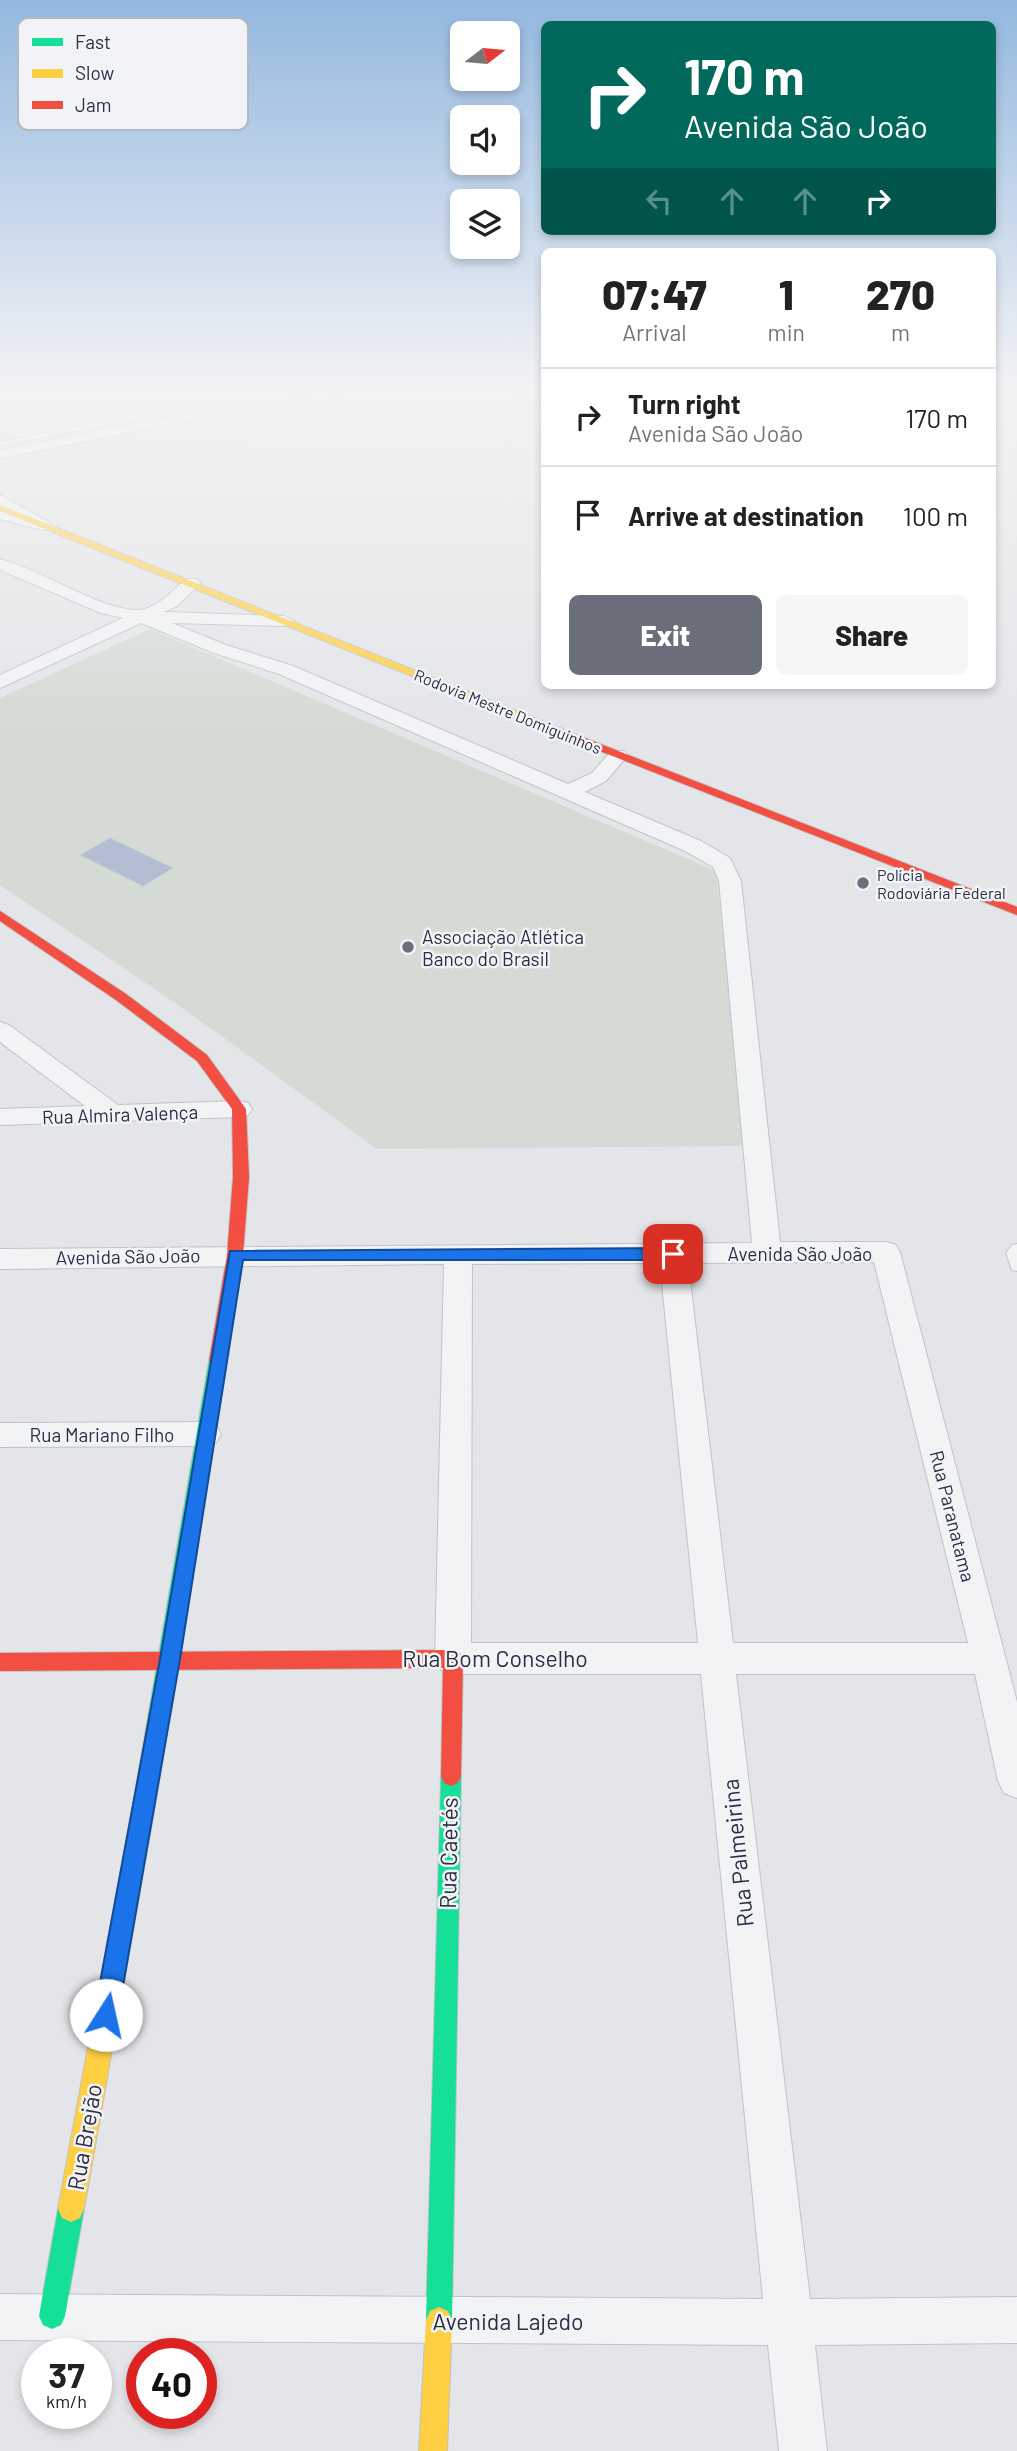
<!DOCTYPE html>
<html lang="en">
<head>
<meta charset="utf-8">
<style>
	:root { --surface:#fff; --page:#f6f6f6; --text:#222; --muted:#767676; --line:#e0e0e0; --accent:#6b6f7b }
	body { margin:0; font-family:Barlow,sans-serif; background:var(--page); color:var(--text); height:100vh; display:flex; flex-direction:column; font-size:26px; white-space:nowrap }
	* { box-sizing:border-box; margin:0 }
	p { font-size:23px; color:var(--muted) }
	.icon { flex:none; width:38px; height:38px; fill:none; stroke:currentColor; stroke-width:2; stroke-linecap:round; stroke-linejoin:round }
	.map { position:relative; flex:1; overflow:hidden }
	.side { position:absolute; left:541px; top:248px; width:455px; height:441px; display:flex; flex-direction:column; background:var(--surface); border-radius:10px; box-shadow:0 4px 10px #0003 }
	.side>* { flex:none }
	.banner { position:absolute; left:541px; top:21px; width:455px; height:214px; border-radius:10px; box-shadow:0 4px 10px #0003; background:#00695c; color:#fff; overflow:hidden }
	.needle { width:46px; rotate:74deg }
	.buttons { position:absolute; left:450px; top:21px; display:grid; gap:14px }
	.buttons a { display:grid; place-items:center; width:70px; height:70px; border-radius:10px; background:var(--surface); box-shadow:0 4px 10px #0003; font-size:35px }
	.speed { position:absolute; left:21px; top:2338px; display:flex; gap:14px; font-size:35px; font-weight:700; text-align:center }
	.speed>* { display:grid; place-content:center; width:91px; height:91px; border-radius:50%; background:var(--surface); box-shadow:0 4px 10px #0003; line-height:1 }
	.speed small { font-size:18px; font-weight:400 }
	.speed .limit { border:10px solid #d22; background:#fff; color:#111 }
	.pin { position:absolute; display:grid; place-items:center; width:60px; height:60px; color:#fff; margin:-30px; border-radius:14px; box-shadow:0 4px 10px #0006 }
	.me { position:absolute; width:77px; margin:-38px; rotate:10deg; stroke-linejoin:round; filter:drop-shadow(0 0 5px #0008) }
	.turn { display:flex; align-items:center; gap:24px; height:147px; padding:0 28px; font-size:32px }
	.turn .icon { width:91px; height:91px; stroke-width:2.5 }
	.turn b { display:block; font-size:49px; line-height:60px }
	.lanes { display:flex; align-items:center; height:66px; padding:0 28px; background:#0003; justify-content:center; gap:35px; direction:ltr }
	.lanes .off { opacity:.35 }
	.eta { display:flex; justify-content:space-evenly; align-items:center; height:119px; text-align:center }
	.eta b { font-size:42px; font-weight:800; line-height:49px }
	.action { display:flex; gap:14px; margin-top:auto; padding:14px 28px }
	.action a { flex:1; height:80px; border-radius:10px; background:var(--accent); color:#fff; font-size:28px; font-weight:800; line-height:80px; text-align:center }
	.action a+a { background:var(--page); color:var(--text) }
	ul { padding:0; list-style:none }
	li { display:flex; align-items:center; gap:21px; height:98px; padding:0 28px; border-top:2px solid var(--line) }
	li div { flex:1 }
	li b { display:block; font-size:26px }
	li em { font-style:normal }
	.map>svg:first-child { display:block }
	.green { fill:#d3dbd4 }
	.water { fill:#b3bed2 }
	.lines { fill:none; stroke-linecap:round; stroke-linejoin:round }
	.lane-casing { stroke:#c2c3c6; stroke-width:2 }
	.street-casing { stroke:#c2c3c6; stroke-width:2 }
	.fast-casing { stroke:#c2c3c6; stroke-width:2 }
	.slow-casing { stroke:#c2c3c6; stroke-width:2 }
	.jam-casing { stroke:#c2c3c6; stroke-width:2 }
	.lane { fill:#f2f3f5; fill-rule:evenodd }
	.street { fill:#f2f3f5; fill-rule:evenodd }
	.fast { fill:#16e098; fill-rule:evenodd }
	.slow { fill:#ffcf43; fill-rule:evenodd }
	.jam { fill:#f24e42; fill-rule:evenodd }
	.route { fill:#1a73e8; stroke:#114b97; stroke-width:2 }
	.poi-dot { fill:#6b6f7b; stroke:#f1f3f7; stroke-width:2.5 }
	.labels { text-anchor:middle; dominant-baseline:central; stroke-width:5; stroke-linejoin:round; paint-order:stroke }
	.far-street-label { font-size:16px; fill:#2a2f41; stroke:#f1f3f7 }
	.far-poi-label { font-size:16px; fill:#2a2f41; stroke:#f1f3f7; text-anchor:start }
	.poi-label { font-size:19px; fill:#2a2f41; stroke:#f1f3f7; text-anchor:start }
	.street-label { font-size:19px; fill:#2a2f41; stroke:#f1f3f7 }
	.near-street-label { font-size:23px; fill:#2a2f41; stroke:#f1f3f7 }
	.key { fill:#f1f3f7; stroke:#b5b8c0; stroke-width:2 }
	.key-label { font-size:19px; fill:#2a2f41 }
</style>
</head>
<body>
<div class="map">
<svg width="1017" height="2451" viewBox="0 0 1017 2451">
	<rect width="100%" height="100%" fill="#e4e5e8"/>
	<!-- green -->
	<polygon class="green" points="150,629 716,871 747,1146 377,1149 184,1009 0,885 0,698"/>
	<!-- water -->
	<polygon class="water" points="110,838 173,868 143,886 80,855"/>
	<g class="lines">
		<defs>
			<g id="lane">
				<polygon points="171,404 173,407 125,421 0,446 0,442 124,417"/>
				<polygon points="1017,1244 1017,1271 1012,1270 1006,1253 1012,1245"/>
			</g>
			<g id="street">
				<path d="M323 390H342C315 416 242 412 206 418 137 430 69 445 0 458V450L210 409 282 403Z"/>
				<polygon points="0,495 49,522 51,525 43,530 0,519 0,509 8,511 0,507"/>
				<path d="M0 559C40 569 98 609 136 610 154 611 173 591 185 579H197L200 583 197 587 177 606 164 612 285 616 294 621 285 626 172 623 226 645 293 666 568 784 592 773 611 751H625L628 755 606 781 585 792 701 841 730 858 741 881 780 1242H886L896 1245 900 1252 1017 1702V1798L1004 1793 998 1781 975 1674H736L810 2299 1017 2297V2343L815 2345 827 2451H779L768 2345 0 2340V2294L763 2299 701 1674H453L441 1670 435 1659 444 1264 0 1269V1249L752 1243 719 881 713 867 685 851 279 674 214 653 141 623 0 688V675L123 618 101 613 0 570ZM874 1262 968 1643H733L688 1263ZM660 1263 698 1643H471L472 1264Z"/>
				<polygon points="0,1022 9,1025 118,1105 239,1101 248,1103 252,1109 248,1115 239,1117 0,1125 0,1109 85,1106 0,1042"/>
				<polygon points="205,1422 216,1425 221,1434 216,1443 205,1446 0,1447 0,1423"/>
			</g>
			<g id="fast">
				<polygon points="218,1355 224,1356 227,1361 155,1805 152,1812 144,1815 136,1812 133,1805 209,1361 212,1356"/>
				<polygon points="451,1766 458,1769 461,1776 452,2320 448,2329 439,2333 430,2329 426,2320 441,1776 444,1769"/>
				<polygon points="71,2196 80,2200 84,2209 65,2316 61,2325 52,2329 43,2325 39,2316 58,2209 62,2200"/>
			</g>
			<g id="slow">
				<polygon points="0,505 562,729 564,731 554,733 0,511"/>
				<polygon points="144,1795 152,1798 155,1805 84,2209 80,2218 71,2222 62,2218 58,2209 133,1805 136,1798"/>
				<polygon points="439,2307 448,2311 452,2320 447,2451 419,2451 426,2320 430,2311"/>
			</g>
			<g id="jam">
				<polygon points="554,729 562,729 1017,907 1017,915 554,733"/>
				<polygon points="0,911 126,994 207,1055 246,1109 249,1177 243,1255 224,1366 212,1366 209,1361 227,1255 233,1177 232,1109 197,1061 116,1000 0,921"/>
				<polygon points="453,1650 460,1653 463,1659 461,1776 458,1783 451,1786 444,1783 441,1776 443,1668 0,1671 0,1653"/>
			</g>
		</defs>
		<!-- lane casing -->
		<use href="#lane" class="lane-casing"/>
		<!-- street casing -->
		<use href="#street" class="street-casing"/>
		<!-- fast casing -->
		<use href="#fast" class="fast-casing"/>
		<!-- slow casing -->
		<use href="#slow" class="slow-casing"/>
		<!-- jam casing -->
		<use href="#jam" class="jam-casing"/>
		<!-- lane -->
		<use href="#lane" class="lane"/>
		<!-- street -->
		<use href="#street" class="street"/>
		<!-- fast -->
		<use href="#fast" class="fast"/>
		<!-- slow -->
		<use href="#slow" class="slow"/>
		<!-- jam -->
		<use href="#jam" class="jam"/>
	</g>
	<!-- sky -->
	<linearGradient id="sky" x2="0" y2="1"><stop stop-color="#93b8df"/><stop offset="0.53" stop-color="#f3f3f5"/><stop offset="1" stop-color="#f3f3f5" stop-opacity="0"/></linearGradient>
	<rect width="1017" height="733" fill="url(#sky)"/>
	<!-- route -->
	<polygon class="route" points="673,1248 682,1254 673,1260 243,1260 180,1659 118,2015 114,2023 106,2027 98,2023 94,2015 160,1659 230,1251"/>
	<!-- markers -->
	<g class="poi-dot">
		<circle cx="863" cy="883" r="7"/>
		<circle cx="408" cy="947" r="7"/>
	</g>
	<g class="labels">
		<!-- far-street labels -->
		<g class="far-street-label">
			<text transform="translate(508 711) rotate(22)">Rodovia Mestre Domiguinhos</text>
		</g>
		<!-- far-poi labels -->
		<g class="far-poi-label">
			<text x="877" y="874">Polícia<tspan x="877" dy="18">Rodoviária Federal</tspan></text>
		</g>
		<!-- poi labels -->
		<g class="poi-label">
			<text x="422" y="936">Associação Atlética<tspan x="422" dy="22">Banco do Brasil</tspan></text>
		</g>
		<!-- street labels -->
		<g class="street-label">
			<text transform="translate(120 1114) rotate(-2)">Rua Almira Valença</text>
			<text x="800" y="1253">Avenida São João</text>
			<text transform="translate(128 1256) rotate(-1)">Avenida São João</text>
			<text x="102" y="1434">Rua Mariano Filho</text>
			<text transform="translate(953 1516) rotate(76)">Rua Paranatama</text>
		</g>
		<!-- near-street labels -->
		<g class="near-street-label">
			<text x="495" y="1658">Rua Bom Conselho</text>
			<text transform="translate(448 1853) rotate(-89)">Rua Caetés</text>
			<text transform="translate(737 1853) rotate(-96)">Rua Palmeirina</text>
			<text transform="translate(84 2137) rotate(-80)">Rua Brejão</text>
			<text x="508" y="2321">Avenida Lajedo</text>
		</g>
	</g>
	<!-- legend -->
	<rect x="18" y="18" width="230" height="112" rx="10" class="key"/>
	<rect x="32" y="38" width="31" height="8" fill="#16e098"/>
	<rect x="32" y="69" width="31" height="9" fill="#ffcf43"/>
	<rect x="32" y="101" width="31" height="8" fill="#f24e42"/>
	<g class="key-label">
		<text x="75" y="49">Fast</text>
		<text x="75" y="80">Slow</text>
		<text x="75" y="112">Jam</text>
	</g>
</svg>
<div class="buttons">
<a><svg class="needle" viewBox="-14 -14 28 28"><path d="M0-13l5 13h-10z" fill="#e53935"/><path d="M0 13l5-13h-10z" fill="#767676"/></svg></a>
<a><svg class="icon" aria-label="sound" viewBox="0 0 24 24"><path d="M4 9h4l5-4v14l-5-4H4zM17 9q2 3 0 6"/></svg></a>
<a><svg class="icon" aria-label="layers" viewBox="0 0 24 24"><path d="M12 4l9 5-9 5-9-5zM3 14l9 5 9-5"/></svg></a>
</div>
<div class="speed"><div>37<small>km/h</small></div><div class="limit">40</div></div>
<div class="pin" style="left:673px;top:1254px;background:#d93025"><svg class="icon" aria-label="arrive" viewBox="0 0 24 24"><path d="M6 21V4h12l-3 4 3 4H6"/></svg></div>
<svg class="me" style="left:106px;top:2015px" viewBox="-20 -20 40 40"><circle r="19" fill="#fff"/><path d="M0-13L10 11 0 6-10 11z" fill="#1a73e8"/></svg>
<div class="banner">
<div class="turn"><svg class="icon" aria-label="right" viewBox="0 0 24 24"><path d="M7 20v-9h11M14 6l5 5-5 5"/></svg><div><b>170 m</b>Avenida São João</div></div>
<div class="lanes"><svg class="icon off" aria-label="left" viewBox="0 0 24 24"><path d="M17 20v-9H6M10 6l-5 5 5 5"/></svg><svg class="icon off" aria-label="ahead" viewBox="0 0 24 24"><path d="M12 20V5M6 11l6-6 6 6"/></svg><svg class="icon off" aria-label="ahead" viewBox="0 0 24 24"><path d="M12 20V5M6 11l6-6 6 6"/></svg><svg class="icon" aria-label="right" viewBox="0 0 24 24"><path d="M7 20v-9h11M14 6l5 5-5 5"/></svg></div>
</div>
<section class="side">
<div class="eta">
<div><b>07:47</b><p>Arrival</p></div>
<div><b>1</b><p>min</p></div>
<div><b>270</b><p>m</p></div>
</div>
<ul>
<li><svg class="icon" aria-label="right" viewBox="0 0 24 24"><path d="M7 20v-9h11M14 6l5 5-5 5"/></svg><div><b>Turn right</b><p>Avenida São João</p></div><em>170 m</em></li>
<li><svg class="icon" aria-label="arrive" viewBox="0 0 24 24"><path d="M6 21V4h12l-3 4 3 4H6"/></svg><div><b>Arrive at destination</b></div><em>100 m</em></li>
</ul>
<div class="action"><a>Exit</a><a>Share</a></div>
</section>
</div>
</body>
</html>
